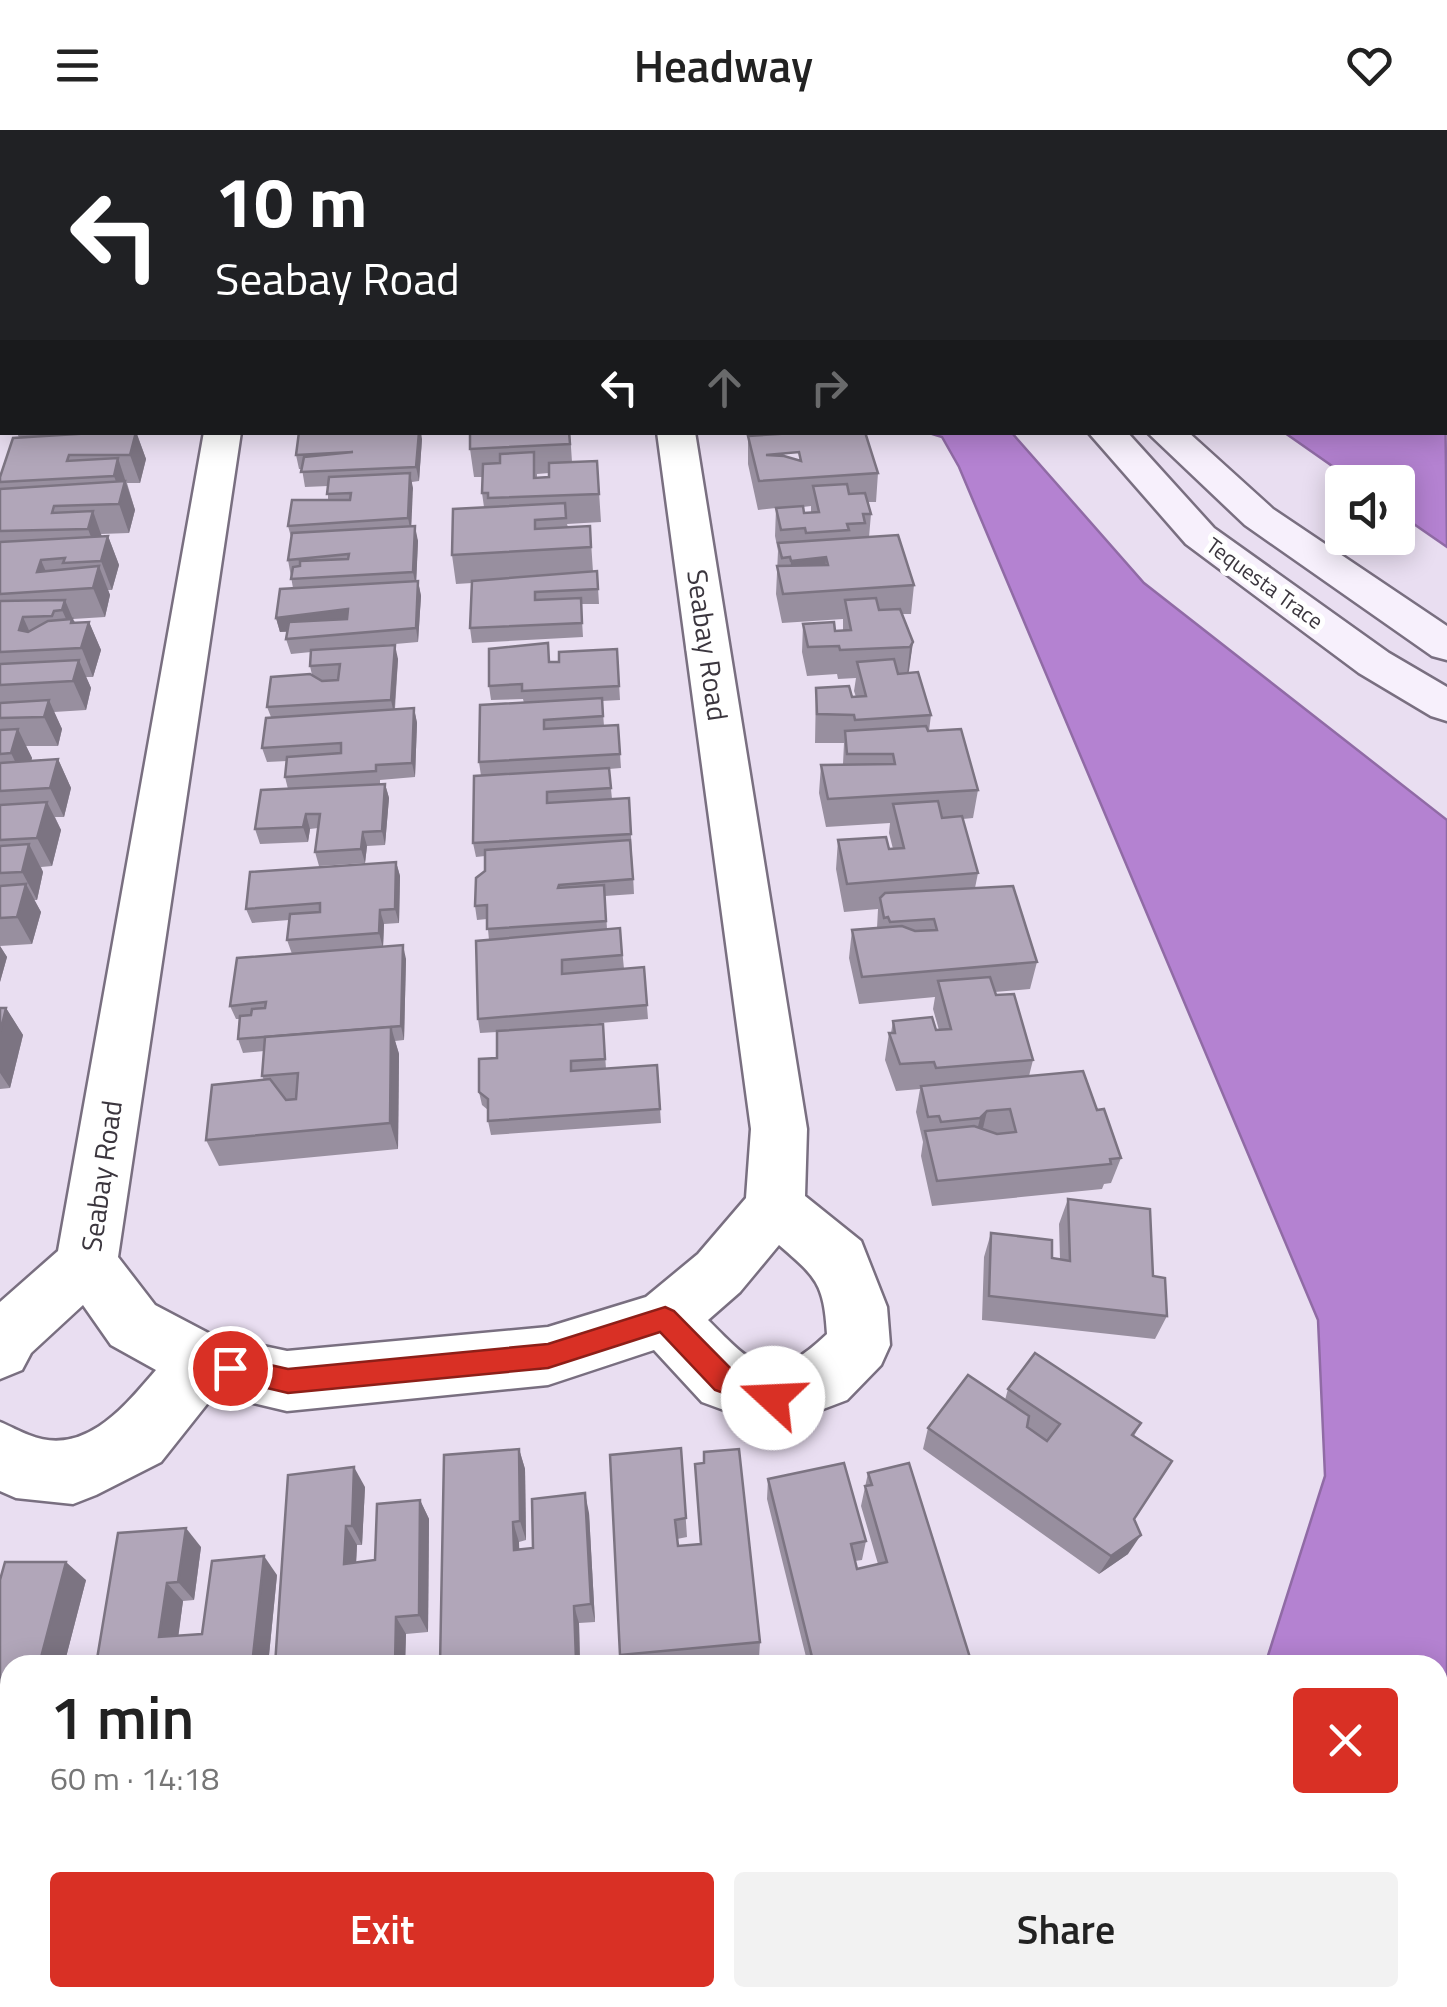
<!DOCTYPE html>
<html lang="en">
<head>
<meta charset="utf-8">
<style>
	:root { --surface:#fff; --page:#f2f2f2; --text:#222; --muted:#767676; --accent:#d93025 }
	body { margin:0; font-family:"Titillium Web",sans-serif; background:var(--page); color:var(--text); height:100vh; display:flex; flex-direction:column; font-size:38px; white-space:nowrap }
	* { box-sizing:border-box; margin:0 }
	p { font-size:32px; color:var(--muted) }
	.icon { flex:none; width:55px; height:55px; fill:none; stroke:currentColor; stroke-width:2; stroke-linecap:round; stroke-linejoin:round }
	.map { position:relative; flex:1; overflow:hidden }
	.side { position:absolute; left:0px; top:1525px; width:1448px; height:352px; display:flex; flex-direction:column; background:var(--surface); border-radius:30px 30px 0 0; box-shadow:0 5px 25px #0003 }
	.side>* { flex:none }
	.banner { position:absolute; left:0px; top:0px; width:1448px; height:305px; box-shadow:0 5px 25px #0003; background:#202124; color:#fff; overflow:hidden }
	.controls { position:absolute; left:1325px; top:335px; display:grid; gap:20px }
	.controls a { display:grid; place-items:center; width:90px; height:90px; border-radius:10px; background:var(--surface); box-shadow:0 5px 25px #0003; font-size:50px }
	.pin { position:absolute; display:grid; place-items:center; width:85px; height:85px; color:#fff; margin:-42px; border:5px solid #fff; border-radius:50%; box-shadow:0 2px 10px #0007 }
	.me { position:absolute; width:110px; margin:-55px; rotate:290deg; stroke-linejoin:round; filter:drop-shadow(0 0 8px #0008) }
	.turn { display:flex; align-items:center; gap:35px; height:210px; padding:0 50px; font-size:45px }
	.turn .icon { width:130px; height:130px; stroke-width:2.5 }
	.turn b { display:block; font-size:70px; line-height:85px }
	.lanes { display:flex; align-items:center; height:95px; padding:0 50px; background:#0003; justify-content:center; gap:50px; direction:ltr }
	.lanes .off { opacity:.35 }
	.round { display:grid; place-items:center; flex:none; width:105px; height:105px; border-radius:10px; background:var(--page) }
	.headline { display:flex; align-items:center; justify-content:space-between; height:170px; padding:0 50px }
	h1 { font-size:60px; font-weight:600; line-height:75px }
	.primary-button { display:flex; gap:20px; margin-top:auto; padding:20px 50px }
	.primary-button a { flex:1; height:115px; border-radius:10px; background:var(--accent); color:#fff; font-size:40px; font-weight:600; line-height:115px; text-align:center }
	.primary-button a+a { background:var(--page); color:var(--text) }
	header { display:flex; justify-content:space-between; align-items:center; height:130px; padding:0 50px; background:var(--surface); font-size:45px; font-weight:600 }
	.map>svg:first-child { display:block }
	.green { fill:#e6c2fc }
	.water { fill:#b482d1; stroke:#906ba5; stroke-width:2.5 }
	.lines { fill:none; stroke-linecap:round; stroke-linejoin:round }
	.street-casing { stroke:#796f80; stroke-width:5 }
	.secondary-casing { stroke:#796f80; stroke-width:5 }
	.street { fill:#fff; fill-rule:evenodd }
	.secondary { fill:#f7f0fc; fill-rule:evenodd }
	.wall { fill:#988f9f; fill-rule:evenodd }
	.shaded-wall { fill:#7c7482 }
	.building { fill:#b1a6b9; stroke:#7c7482; stroke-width:2.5; fill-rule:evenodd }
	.route { fill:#d93025; stroke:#8d1f18; stroke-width:2.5 }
	.labels { text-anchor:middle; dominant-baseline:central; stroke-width:10; stroke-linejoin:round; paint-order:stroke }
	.far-street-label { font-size:22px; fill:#3b363e; stroke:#fff }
	.street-label { font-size:28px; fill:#3b363e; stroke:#fff }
</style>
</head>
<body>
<header><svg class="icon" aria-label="menu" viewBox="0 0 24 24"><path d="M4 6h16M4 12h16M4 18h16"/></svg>Headway<svg class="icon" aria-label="heart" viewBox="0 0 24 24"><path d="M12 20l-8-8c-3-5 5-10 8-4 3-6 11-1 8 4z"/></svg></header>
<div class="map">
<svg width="1447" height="1877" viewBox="0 0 1447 1877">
	<rect width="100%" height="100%" fill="#e9def1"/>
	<!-- green -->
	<polygon class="green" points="526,0 940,0 945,2 531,2"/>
	<!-- water -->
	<g class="water">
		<polygon points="175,0 526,0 531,2 176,2"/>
		<polygon points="1445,260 1447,417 1398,383 1398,352 1355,352 1285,303 1445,302"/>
		<polygon points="929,303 1012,303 1144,453 1447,690 1447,1731 1438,1748 1438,1535 1265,1535 1325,1346 1318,1190 959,337 942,307"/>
		<polygon points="10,1863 10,1868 1375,1868 1369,1877 0,1877 0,1864"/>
	</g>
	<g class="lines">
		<defs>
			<g id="street">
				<polygon points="0,102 2,103 2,122 0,122"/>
				<path d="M204 302H241L118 1127 155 1175 212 1205 287 1221 548 1197 646 1167 698 1124 746 1068 751 999 657 302H695L807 999 805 1066 861 1111 887 1177 890 1215 881 1235 847 1270 773 1298 702 1272 654 1220 548 1255 287 1281 215 1264 161 1332 96 1365 73 1374 16 1368 0 1361V1292C10 1296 20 1302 29 1305 84 1328 125 1276 156 1240L111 1215 83 1175 31 1223 22 1240 0 1249V1172L58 1121ZM779 1115C816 1147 824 1153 827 1204 771 1257 756 1238 708 1190L740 1162Z"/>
			</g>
			<g id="secondary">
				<rect x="1022" y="0" width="28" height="2"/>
				<polygon points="1088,302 1127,302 1214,398 1389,523 1447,557 1447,591 1431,586 1359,543 1186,414"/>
				<polygon points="1147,302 1188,302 1273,379 1447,496 1447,530 1432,526 1245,395"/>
			</g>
		</defs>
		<!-- street casing -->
		<use href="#street" class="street-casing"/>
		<!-- secondary casing -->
		<use href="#secondary" class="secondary-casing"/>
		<!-- street -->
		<use href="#street" class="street"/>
		<!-- secondary -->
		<use href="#secondary" class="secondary"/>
	</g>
	<!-- wall -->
	<g class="wall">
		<polygon points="1337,0 1447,0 1447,184 1445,182 1445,2 1336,2"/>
		<polygon points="17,302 150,302 149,304 137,304 146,329 140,353 127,353 135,380 129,403 101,404 102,407 108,406 119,435 112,460 108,460 110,465 105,487 73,489 75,492 89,492 101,520 93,547 86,547 91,558 86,580 54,582 62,599 58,616 26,616 32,628 31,631 58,629 71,658 64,687 55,687 61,700 52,736 41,737 43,742 37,770 34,770 41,782 32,814 0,816 7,827 0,852 0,352 19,308"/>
		<path d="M570 302 572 332 597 331 601 392 567 394 568 397 590 396 593 442 597 441 599 474H581L583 507 472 513 470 498 472 453 456 454 452 425 484 377 482 363 483 347H474L470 319ZM549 343V347L537 348V344Z"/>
		<path d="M748 306 878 343 876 372H868L871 384 869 407 914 455 911 484H902L913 512 908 543 931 585 929 601 978 660 973 688 963 689 978 743 975 758 1037 832 1030 859 995 862 1033 930 1029 946 1097 980 1121 1028 1111 1053 1104 1054 1102 1059 932 1076 921 1026 923 1012 916 982 920 959 896 961 885 930 889 903H891L893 891 939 900 933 879 935 867 859 874 849 828 852 800 877 798 878 779 844 782 836 739 838 710 893 719 889 703 890 693 826 697 819 663 821 635 843 634 844 613H815L816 558 856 567 854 561 856 548 838 549 837 544 807 546 802 522 803 494 835 501 843 500V489L782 493 776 464 778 421 775 406 776 378 758 380 748 334ZM799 322 801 331 766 325ZM811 376V382L804 383 803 377Z"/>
		<polygon points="422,309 419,351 412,352 411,396 418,411 416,451 418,451 421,466 418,512 384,515 398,529 395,579 414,578 417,593 415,647 380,650 380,654 385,654 389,668 385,715 367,716 365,733 319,736 315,722 318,698 310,699 308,712 260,714 255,699 288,659 285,647 287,631 267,632 262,618 271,587 267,577 312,545 310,536 311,522 291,524 286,509 288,502 280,502 276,488 293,458 288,430 291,407 288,396 328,370 328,356 305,357 302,339 299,339 296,325"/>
		<polygon points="617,519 620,570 602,571 603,583 604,596 618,595 621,638 609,639 612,669 629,668 634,764 605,766 607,799 620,798 624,839 644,837 648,889 517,900 603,894 606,939 657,935 661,993 491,1005 488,991 488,980 482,975 479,962 497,928 497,902 480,903 478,889 489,810 487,789 477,790 475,776 485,741 485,726 476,727 473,713 481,646 479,632 524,573 523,569 491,570 489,556 550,532 559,532"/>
		<polygon points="396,732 400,746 399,793 384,794 383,816 406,829 404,910 395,911 399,924 398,1019 219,1036 206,1010 264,950 262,946 264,921 243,923 238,909 239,889 236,889 230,876 292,824 287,810 289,790 252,793 246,779"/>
		<polygon points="0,878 6,878 23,905 10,958 0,959"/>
		<polygon points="1068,1069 1153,1146 1167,1186 1155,1209 982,1190 984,1127 991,1103 1052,1128 1060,1129 1059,1094"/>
		<polygon points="1008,1259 1141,1293 1134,1306 1134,1389 1128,1424 1099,1444 923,1319 928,1298 1005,1270"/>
		<polygon points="681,1318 687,1407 677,1409 678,1416 760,1512 759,1528 687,1535 622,1535 620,1525"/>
		<polygon points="519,1319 525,1339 526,1410 519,1412 519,1419 533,1418 589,1383 595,1492 579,1493 580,1535 440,1535"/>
		<polygon points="868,1343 971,1535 808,1535 767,1369 768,1349 866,1411 862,1430 855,1431 857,1439 878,1434 861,1376"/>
		<polygon points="365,1357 362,1415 357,1415 356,1433 375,1430 420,1370 429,1389 428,1502 406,1504 405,1535 275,1535"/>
		<polygon points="118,1403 201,1417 194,1470 183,1471 178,1506 202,1504 277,1445 268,1535 96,1535"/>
		<polygon points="0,1450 86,1450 64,1535 10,1535 10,1646 0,1646"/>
	</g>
	<!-- shaded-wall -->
	<g class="shaded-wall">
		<polygon points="53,0 91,0 87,2 49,2"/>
		<polygon points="2,28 2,59 0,61 0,29"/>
		<polygon points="136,302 146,329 140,353 130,325"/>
		<polygon points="419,302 421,302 422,309 419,351 416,337"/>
		<polygon points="118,328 135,380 129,403 119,374 121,366 114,346"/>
		<polygon points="410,343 413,358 411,403 408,388"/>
		<polygon points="93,381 103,410 99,428 88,399"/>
		<polygon points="415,396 418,411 416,457 413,442"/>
		<polygon points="108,406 119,435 112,460 101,431"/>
		<polygon points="826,427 825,455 789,460 791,431"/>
		<polygon points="41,430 53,458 37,442"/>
		<polygon points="99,436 110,465 105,487 93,458"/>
		<polygon points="418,451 421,466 418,512 416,498"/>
		<polygon points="65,470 77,499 89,492 101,520 93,547 76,504 75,509 62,480"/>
		<polygon points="348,479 352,494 280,502 276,488"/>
		<polygon points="23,487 36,516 19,500"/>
		<polygon points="913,512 909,541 907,545 910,517"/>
		<polygon points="395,515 398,529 394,584 391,570"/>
		<polygon points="79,530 91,558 86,580 73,551"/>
		<polygon points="49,570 62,599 58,616 44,587"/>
		<polygon points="414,578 417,593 415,647 412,633"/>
		<polygon points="18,599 32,628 25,652 11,623"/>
		<polygon points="58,629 71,658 64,687 50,658"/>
		<polygon points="385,654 389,668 385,715 382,701"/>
		<polygon points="47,672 61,700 52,736 37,708"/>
		<polygon points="306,684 310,699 308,712 303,697"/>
		<polygon points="363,702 367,716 365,733 361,719"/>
		<polygon points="29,714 43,742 37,770 22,742"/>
		<polygon points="396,732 400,746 399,793 395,779"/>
		<polygon points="26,754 41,782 32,814 17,787"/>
		<polygon points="380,780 384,794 383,818 379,803"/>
		<polygon points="403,815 406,829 404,910 401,896"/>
		<polygon points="0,816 7,827 0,852"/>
		<polygon points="6,878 23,905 10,958 0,943 0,903"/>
		<polygon points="391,897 399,924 398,1019 390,993"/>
		<polygon points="987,981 981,1007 974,1014 980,988"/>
		<polygon points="519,1319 525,1339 526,1410 520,1391"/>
		<polygon points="354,1337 365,1357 362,1415 352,1396"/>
		<polygon points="585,1363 589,1383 595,1492 591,1474"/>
		<polygon points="420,1370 429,1389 428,1502 419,1485"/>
		<polygon points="513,1392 519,1412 520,1438 514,1420"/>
		<polygon points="346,1396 357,1415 355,1453 344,1434"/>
		<polygon points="186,1398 201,1417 194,1470 178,1452"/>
		<polygon points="1141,1405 1128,1424 1099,1444 1111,1426"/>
		<polygon points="264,1426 277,1445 268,1535 252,1535"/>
		<polygon points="66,1432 86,1450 64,1535 39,1535"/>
		<polygon points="167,1453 183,1471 176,1524 159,1507"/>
		<polygon points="574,1476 579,1493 580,1535 578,1535 576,1530"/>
		<polygon points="396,1487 406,1504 405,1535 395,1535"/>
	</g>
	<!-- building -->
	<g class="building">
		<polygon points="0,0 53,0 49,2 2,2 2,16 0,16 0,3 2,2"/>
		<polygon points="1377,0 1447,0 1447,12 1445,12 1445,2 1385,2 1377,1"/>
		<rect x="1445" y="20" width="2" height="33"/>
		<rect x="1445" y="77" width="2" height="40"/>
		<polygon points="1445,129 1447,129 1447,164 1445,162"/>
		<polygon points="109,302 136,302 130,325 69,325 67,331 118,328 114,346 0,352 0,347 13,308"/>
		<polygon points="299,302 419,302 416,337 301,342 304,327 353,322 296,325"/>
		<polygon points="470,302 569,302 570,314 470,319"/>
		<path d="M810 302H865L878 343 759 351 748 306ZM799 322 801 331 784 326 766 325Z"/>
		<polygon points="534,322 534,348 549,347 549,333 597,331 599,364 488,368 488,363 482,363 483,334 500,333 500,324"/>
		<polygon points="410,343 408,388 288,396 292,370 350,370 351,363 327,364 329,347"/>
		<polygon points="125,351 119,374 54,376 52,383 93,381 88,399 0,401 0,359"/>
		<polygon points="847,354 849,364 865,363 871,384 863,384 865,393 847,394 849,400 806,403 805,398 781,400 776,378 803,376 804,383 819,382 813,356"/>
		<polygon points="565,373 566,388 535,390 535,399 590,396 591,417 452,425 453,379"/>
		<polygon points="415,396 413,442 291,449 293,437 300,436 300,431 348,429 349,424 288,430 292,403"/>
		<polygon points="898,405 914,455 783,464 777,436 828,435 826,427 791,431 790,427 782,428 778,413"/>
		<polygon points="108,406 101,431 63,433 65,428 41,430 37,442 99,436 93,458 0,464 0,412"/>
		<polygon points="597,441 598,459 535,462 535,470 581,468 582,493 470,498 472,451"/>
		<polygon points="418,451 416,498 286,509 289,492 347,489 348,479 276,488 280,459"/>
		<polygon points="876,468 879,480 900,479 913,512 910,517 840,520 839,516 808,517 803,494 834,492 835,501 851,500 845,470"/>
		<polygon points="65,470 62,480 54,481 52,486 23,487 19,500 28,502 48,491 72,489 71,493 89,492 81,518 0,522 0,471"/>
		<polygon points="548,513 549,532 559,532 559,522 617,519 619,556 522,561 522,554 489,556 489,519"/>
		<polygon points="395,515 391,570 267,577 271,547 310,544 322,551 338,550 340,534 310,536 311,520"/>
		<polygon points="894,529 898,544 918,542 931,585 855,590 854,585 817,584 816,558 849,556 852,567 866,566 857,532"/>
		<polygon points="79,530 73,551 0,555 0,534"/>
		<polygon points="602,568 603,586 544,590 544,599 618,595 620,624 479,632 480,575"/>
		<polygon points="49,570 44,587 0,588 0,573"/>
		<polygon points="414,578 412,633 376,635 376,641 285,647 287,627 341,623 341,613 262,618 266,588"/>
		<polygon points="926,596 928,601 961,599 978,660 828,669 821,635 895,634 893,624 847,624 845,601"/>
		<polygon points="18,599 11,623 0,624 0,600"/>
		<polygon points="58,629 50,658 0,661 0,633"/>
		<polygon points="609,638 611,658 547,662 547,673 629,668 631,704 473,713 474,646"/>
		<polygon points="385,654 382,701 363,702 361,719 315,722 320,684 306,684 303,697 255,699 261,660"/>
		<polygon points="938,671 942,688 962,686 978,743 847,754 838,710 886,707 889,719 904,718 893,674"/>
		<polygon points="47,672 37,708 0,710 0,675"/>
		<polygon points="630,710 633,749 559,755 558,758 604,755 606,791 487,799 487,775 475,776 476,748 485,741 485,720"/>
		<polygon points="29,714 22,742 0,743 0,716"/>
		<polygon points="396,732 395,779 380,780 379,803 287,810 290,784 320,782 320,773 246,779 250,742"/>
		<polygon points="26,754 17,787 0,788 0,756"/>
		<polygon points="1013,756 1037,832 862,847 852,800 902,796 915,801 937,800 934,789 890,792 888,787 884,788 880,768 885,763"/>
		<polygon points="620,798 622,825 562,830 562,844 644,837 647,875 478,889 476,811"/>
		<polygon points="403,815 401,896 238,909 240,886 251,885 252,879 265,878 266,872 230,876 237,828"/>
		<polygon points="990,847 996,865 1014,864 1033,930 936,938 934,932 900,934 889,903 895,903 893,891 932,887 936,900 951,899 938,851"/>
		<polygon points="0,878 6,878 0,903"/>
		<polygon points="603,894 605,929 571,931 571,941 657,935 660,979 488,991 488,969 479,962 479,929 497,928 497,901"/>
		<polygon points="391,897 390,993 206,1010 212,955 270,949 286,970 296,969 298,943 262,946 265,907"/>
		<polygon points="1083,941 1097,980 1104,979 1121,1028 1110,1029 1111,1034 937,1051 925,1001 974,996 997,1004 1016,1002 1010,979 987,981 980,988 941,992 939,986 928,987 921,956"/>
		<polygon points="1068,1069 1150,1079 1153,1146 1165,1148 1167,1186 989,1166 991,1103 1052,1110 1052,1128 1070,1131"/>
		<polygon points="1035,1223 1141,1293 1132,1305 1172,1331 1134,1389 1141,1405 1111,1426 928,1298 968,1245 1029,1286 1027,1297 1047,1311 1060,1294 1008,1259"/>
		<polygon points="681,1318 686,1388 675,1390 678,1416 701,1414 695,1334 704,1333 704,1322 739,1319 760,1512 620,1525 610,1325"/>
		<polygon points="519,1319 520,1391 513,1392 514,1420 533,1418 532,1369 585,1363 591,1474 574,1476 576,1530 516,1535 440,1535 444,1325"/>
		<polygon points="844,1333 866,1411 851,1414 857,1439 887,1432 865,1356 872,1355 868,1343 909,1333 972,1534 814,1535 768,1349"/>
		<polygon points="354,1337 352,1396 346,1396 344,1434 375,1430 377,1374 420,1370 419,1485 396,1487 395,1535 275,1535 288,1345"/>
		<polygon points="186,1398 178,1452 167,1453 159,1507 202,1504 212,1431 264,1426 252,1535 96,1535 118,1403"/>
		<polygon points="5,1432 66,1432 39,1535 10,1535 10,1633 0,1633 0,1450"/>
	</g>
	<!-- route -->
	<polygon class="route" points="665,1177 674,1181 734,1242 783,1259 787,1268 783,1277 773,1281 715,1260 660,1202 548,1238 288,1263 221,1247 217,1238 221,1230 230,1226 288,1239 548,1214"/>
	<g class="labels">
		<!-- far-street labels -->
		<g class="far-street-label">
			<text transform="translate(1265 453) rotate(36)">Tequesta Trace</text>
		</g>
		<!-- street labels -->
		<g class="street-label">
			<text transform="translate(708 515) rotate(82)">Seabay Road</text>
			<text transform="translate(101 1046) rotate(-82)">Seabay Road</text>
		</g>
	</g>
</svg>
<div class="controls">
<a><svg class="icon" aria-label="sound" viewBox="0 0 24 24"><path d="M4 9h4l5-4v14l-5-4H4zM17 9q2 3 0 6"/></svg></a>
</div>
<div class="pin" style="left:230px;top:1238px;background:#d93025"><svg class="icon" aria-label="arrive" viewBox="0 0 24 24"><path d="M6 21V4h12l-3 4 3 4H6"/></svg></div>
<svg class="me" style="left:773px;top:1268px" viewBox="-20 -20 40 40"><circle r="19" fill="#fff"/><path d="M0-13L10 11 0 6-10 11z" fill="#d93025"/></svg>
<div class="banner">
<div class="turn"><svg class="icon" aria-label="left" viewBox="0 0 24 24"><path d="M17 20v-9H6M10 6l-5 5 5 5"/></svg><div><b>10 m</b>Seabay Road</div></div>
<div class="lanes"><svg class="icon" aria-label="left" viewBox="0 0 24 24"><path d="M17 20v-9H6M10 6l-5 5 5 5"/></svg><svg class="icon off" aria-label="ahead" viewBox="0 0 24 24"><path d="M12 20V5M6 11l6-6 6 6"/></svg><svg class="icon off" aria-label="right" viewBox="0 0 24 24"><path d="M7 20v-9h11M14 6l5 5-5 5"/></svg></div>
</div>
<section class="side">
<div class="headline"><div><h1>1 min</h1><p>60 m · 14:18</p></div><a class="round" style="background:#d93025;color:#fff"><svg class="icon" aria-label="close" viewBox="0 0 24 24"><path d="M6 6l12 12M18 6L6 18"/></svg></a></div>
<div class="primary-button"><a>Exit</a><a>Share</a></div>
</section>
</div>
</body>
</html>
